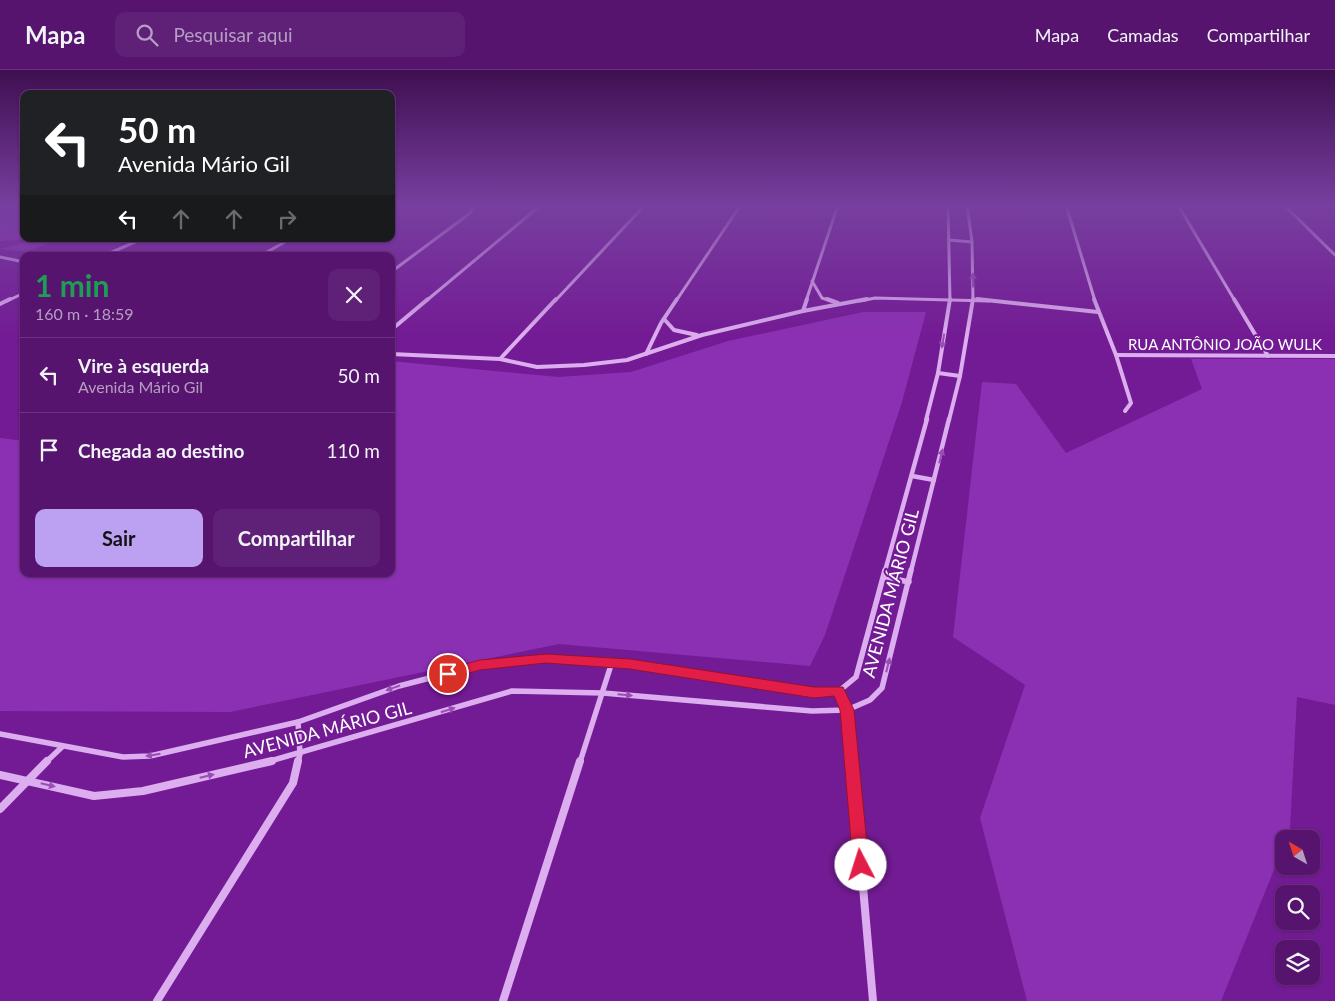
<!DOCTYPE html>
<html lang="pt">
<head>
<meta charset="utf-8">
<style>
	:root { --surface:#56146f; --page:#5f2177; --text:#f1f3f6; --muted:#b69ec3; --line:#6c3382; --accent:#bca0f2 }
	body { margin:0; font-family:Lato,sans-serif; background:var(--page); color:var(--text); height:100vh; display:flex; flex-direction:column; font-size:19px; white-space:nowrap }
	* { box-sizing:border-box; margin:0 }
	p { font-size:16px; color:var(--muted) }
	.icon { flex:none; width:28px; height:28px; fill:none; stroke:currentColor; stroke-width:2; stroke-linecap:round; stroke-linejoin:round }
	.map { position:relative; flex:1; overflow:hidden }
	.details { position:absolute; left:20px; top:182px; width:375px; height:325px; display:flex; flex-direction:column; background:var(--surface); border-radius:10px; box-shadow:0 1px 4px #0004,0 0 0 1px var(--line) }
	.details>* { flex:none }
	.banner { position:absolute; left:20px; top:20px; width:375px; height:152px; border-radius:10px; box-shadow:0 1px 4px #0004,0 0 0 1px var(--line); background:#202124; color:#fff; overflow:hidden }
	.needle { width:32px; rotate:321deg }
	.controls { position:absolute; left:1275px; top:760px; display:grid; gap:10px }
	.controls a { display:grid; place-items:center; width:45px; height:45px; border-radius:10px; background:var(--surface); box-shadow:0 1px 4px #0004,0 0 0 1px var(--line); font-size:25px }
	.pin { position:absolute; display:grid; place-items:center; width:42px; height:42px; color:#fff; margin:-21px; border:2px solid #fff; border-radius:50%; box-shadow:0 1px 5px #0007 }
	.me { position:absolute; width:55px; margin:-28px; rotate:355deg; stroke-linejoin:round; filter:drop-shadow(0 0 4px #0008) }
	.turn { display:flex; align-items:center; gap:18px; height:105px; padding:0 15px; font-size:22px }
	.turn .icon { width:65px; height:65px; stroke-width:2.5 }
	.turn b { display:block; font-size:35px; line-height:42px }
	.lanes { display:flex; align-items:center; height:48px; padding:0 15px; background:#0003; justify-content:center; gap:25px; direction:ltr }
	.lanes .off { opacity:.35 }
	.round { display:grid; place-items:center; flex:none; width:52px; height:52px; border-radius:10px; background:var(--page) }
	.summary { display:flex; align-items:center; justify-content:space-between; height:85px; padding:0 15px }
	h1 { font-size:30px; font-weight:700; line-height:38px; color:#1e9e55 }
	.cta { display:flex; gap:10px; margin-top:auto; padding:10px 15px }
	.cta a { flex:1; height:58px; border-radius:10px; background:var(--accent); color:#111; font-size:20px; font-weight:700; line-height:58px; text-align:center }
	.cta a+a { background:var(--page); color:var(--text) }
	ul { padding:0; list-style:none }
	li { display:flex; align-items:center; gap:15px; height:75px; padding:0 15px; border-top:1px solid var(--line) }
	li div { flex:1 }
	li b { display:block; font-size:19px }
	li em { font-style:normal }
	header { display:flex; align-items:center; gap:30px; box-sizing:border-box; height:70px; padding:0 25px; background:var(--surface); border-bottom:1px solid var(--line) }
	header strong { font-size:24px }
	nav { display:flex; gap:28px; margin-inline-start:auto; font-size:18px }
	.search { width:350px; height:45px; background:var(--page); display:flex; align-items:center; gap:12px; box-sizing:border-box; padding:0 18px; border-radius:10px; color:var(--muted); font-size:19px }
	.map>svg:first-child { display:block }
	.green { fill:#8b30b2 }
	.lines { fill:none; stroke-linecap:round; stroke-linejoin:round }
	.minor-far4 { stroke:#dcadef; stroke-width:3 }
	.minor-far3 { stroke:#dcadef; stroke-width:4 }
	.minor-far2 { stroke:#dcadef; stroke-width:4.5 }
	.minor-far1 { stroke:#dcadef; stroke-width:5.5 }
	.minor { stroke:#dcadef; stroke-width:8 }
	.oneway { fill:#984eb4 }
	.route { fill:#e11d48; stroke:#92132f }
	.labels { text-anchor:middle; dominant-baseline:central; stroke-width:4; stroke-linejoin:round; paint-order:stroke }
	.far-street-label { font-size:15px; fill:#fff; stroke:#731b94 }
	.street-label { font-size:18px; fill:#fff; stroke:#731b94 }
</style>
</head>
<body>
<header>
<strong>Mapa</strong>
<div class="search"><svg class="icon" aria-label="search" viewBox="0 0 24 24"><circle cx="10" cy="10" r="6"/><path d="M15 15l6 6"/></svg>Pesquisar aqui</div>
<nav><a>Mapa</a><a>Camadas</a><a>Compartilhar</a></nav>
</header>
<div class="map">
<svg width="1335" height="931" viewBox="0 0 1335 931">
	<rect width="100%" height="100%" fill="#731b94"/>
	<!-- green -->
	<g class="green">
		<polygon points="24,144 24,169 26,169 0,171 0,147"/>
		<polygon points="56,170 26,182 0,179 31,171"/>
		<polygon points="863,242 926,242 902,332 825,565 810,596 559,574 230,642 0,641 0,368 24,371 24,504 391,504 391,291 558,307 631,302 728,271"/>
		<polygon points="1191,289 1335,289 1335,635 1297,627 1290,759 1286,769 1284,769 1284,775 1221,931 1027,931 980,748 1025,615 953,567 982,312 1016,314 1066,383 1202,319"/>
	</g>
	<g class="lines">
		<!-- minor-far4 -->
		<g class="minor-far4">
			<polyline points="676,135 792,135"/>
			<polyline points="948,135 950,231"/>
			<polyline points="967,135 972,172 973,231"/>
			<polyline points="1066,135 1095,231"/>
			<polyline points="1178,135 1235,231"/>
			<polyline points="1284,135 1335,185"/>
			<polyline points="949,170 972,172"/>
			<polyline points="103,186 142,169"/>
			<polyline points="260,186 290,169"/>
			<polyline points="0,187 24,192"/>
			<polyline points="391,202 469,144 474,138 472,135"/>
			<polyline points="812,211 822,228 831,231"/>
			<polyline points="7,231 24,223"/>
			<polyline points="426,231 541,135"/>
			<polyline points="555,231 645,135"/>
			<polyline points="676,231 740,136"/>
			<polyline points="806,231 838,135"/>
			<polyline points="860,231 875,228 989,231"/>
		</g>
		<!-- minor-far3 -->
		<g class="minor-far3">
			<polyline points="827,229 838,233"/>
			<polyline points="977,229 1098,242"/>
			<polyline points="1094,229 1116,285 1131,333 1125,341"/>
			<polyline points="1234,229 1268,286"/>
			<polyline points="0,234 10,229"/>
			<polyline points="803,241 807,229"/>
			<polyline points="664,249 674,260 697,265"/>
			<polyline points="391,260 428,229"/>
			<polyline points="391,284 500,289 537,297 584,295 627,290 702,265 803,241 867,229"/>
			<polyline points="646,284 661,253 677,229"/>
			<polyline points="1116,285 1335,286"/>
			<polyline points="500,289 556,229"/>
			<polyline points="938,303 960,306"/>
			<polyline points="926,350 938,303 950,229"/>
			<polyline points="949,350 960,306 973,229"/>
		</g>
		<!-- minor-far2 -->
		<g class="minor-far2">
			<polyline points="912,406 934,410"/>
			<polyline points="885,501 927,349"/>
			<polyline points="911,501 949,349"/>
		</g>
		<!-- minor-far1 -->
		<g class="minor-far1">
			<polyline points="885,507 909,512"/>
			<polyline points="839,621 847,640 852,692"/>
			<polyline points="298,652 300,684 298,692"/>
			<polyline points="0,664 123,687 150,686 298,652 399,616 480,595 546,589 629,594 814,622 839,621 856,607 885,500"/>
			<polyline points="46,692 62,677"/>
			<polyline points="267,692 512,621 603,623 812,641 847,640 870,630 882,618 911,500"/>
			<polyline points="580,692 612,592"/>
		</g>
		<!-- minor -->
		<g class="minor">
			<polyline points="852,691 873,931"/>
			<polyline points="0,705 94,726 143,721 272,691"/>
			<polyline points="0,739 47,691"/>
			<polyline points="157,931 293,713 298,691"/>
			<polyline points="503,931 580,691"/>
		</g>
	</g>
	<!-- one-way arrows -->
	<defs><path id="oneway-solid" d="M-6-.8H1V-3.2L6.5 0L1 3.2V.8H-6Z" transform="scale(1.25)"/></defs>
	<g class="oneway">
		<use href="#oneway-solid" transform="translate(973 210) rotate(-91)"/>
		<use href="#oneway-solid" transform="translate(943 271) rotate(99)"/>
		<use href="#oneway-solid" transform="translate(941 386) rotate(-76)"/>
		<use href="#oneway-solid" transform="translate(888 595) rotate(-76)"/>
		<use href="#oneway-solid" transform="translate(393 618) rotate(161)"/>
		<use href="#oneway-solid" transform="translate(625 625) rotate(5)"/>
		<use href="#oneway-solid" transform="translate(448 640) rotate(-17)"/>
		<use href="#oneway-solid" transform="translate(153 685) rotate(171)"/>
		<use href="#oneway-solid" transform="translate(207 706) rotate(-13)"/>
		<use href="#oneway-solid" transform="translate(48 715) rotate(13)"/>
	</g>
	<!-- sky -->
	<linearGradient id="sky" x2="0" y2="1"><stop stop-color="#3f0f51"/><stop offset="0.51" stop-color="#773f9f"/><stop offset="1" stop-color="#773f9f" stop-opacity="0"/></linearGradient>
	<rect width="1335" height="265" fill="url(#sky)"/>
	<!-- route -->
	<polygon class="route" points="546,584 630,589 814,617 843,617 854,640 869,795 867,801 861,803 855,801 853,795 840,640 834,626 814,628 630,599 546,593 480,600 448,609 441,604 443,600 480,590"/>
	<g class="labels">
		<!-- far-street labels -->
		<g class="far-street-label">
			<text x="1225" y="274">RUA ANTÔNIO JOÃO WULK</text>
		</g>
		<!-- street labels -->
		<g class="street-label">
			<text transform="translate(890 523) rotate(-75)">AVENIDA MÁRIO GIL</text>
			<text transform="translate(327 659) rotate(-15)">AVENIDA MÁRIO GIL</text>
		</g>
	</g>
</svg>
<div class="controls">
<a><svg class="needle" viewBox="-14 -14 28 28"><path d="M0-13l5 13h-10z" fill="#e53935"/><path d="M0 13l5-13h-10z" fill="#b69ec3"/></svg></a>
<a><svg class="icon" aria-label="search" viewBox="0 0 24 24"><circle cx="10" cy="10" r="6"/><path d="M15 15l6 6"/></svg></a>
<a><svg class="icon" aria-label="layers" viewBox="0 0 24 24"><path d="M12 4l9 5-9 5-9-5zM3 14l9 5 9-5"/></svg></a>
</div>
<div class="pin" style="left:448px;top:604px;background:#d93025"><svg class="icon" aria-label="arrive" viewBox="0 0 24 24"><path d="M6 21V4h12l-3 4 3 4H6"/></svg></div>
<svg class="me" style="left:861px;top:795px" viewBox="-20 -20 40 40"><circle r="19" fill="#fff"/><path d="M0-13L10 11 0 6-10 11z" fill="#e11d48"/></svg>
<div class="banner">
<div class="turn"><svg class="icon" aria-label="left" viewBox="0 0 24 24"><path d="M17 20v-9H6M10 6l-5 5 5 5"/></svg><div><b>50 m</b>Avenida Mário Gil</div></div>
<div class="lanes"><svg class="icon" aria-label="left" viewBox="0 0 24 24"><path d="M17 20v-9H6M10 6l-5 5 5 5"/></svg><svg class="icon off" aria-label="ahead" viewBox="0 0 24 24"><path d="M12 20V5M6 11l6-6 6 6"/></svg><svg class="icon off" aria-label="ahead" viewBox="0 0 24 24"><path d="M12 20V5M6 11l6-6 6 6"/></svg><svg class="icon off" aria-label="right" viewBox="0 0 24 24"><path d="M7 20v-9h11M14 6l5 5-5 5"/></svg></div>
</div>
<section class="details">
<div class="summary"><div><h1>1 min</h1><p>160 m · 18:59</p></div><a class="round"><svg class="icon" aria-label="close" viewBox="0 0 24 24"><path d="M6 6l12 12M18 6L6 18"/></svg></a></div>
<ul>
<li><svg class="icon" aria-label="left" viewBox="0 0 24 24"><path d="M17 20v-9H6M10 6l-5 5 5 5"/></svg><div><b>Vire à esquerda</b><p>Avenida Mário Gil</p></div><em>50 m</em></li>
<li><svg class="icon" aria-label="arrive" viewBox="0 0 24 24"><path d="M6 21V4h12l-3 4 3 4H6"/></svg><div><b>Chegada ao destino</b></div><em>110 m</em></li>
</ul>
<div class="cta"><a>Sair</a><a>Compartilhar</a></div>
</section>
</div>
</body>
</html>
